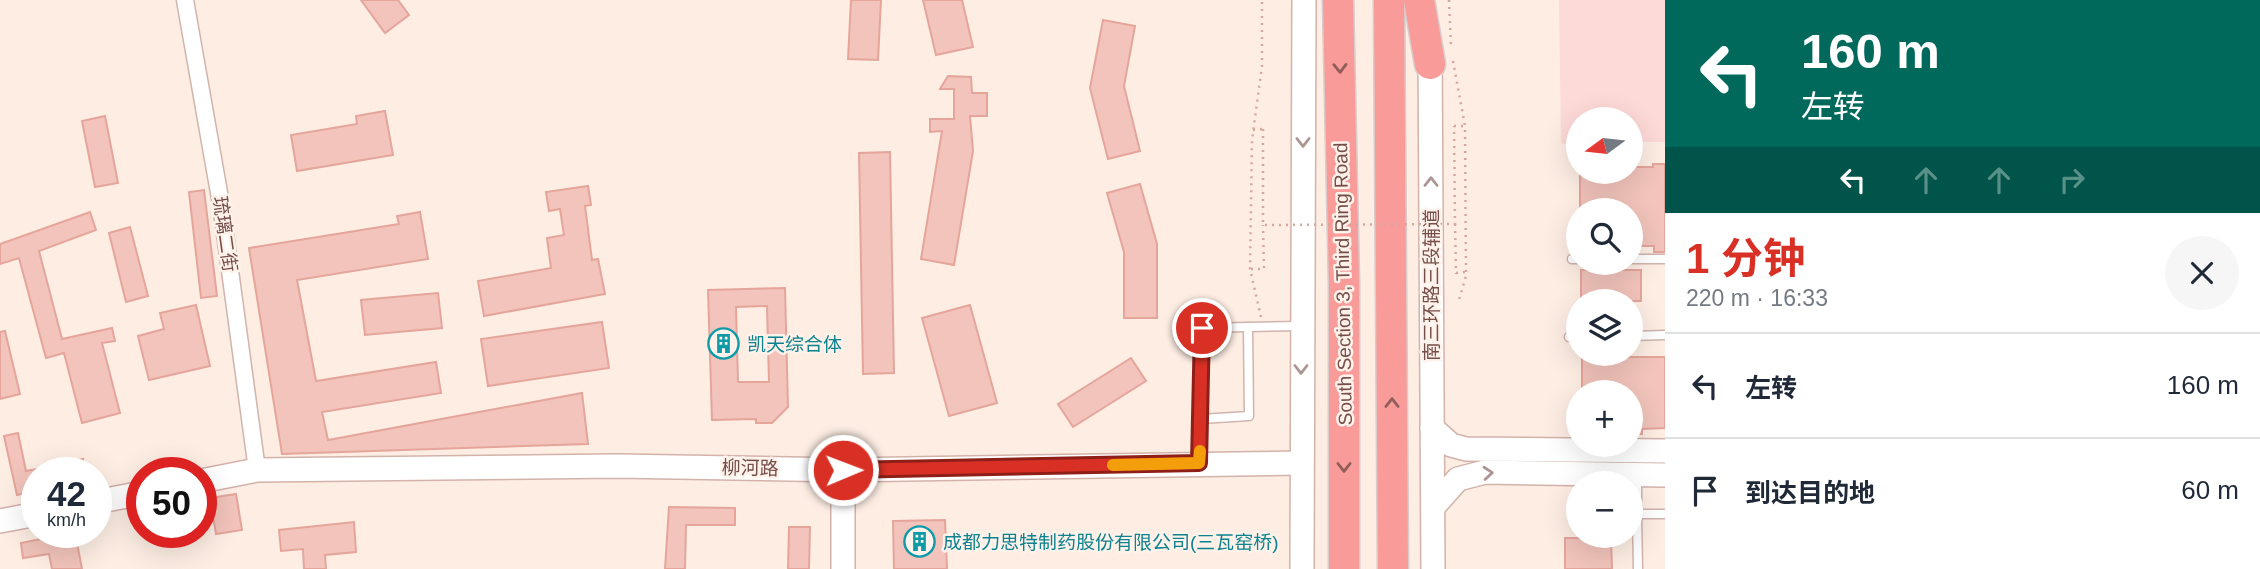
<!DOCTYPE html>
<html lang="zh">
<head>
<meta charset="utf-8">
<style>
	:root { --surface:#fff; --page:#f6f6f7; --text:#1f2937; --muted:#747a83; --line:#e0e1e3; --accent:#d93025 }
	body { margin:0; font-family:Helvetica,"Noto Sans SC",sans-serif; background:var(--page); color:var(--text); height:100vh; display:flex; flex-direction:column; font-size:26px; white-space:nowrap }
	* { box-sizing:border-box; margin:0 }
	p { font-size:23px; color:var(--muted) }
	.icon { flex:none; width:38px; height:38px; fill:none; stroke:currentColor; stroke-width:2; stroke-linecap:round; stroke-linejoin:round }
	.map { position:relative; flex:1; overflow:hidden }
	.side { display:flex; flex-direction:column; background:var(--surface); width:595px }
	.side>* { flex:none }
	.top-card { background:#00695c; color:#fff; overflow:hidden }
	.needle { width:46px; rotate:255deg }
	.tools { position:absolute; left:1566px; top:107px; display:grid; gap:14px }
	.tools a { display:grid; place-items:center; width:77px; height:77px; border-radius:50%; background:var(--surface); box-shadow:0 7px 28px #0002; font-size:35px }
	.speed { position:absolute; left:21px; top:457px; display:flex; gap:14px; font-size:35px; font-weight:700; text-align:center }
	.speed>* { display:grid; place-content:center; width:91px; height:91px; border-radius:50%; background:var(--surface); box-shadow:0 7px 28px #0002; line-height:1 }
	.speed small { font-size:18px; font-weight:400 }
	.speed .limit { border:10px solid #d22; background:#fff; color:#111 }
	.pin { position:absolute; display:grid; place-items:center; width:60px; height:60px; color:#fff; margin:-30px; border:4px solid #fff; border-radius:50%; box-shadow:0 2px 7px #0007 }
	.me { position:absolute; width:77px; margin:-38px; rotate:89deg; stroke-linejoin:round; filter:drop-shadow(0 0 5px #0008) }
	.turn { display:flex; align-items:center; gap:24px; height:147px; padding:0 21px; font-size:32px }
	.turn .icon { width:91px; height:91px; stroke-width:2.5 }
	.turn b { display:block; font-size:49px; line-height:60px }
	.lanes { display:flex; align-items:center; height:66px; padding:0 21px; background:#0003; justify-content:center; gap:35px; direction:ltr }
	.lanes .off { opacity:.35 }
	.round { display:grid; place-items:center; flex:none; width:74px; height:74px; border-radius:37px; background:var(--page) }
	.headline { display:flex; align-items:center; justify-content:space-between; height:119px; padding:0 21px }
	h1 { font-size:42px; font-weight:700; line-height:52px; color:var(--accent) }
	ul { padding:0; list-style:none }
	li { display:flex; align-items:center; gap:21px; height:105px; padding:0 21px; border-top:2px solid var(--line) }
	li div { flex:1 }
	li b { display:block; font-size:26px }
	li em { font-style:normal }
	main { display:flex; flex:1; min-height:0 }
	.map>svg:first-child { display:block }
	.commercial { fill:#fdd9d7 }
	.building { fill:#f2c4bb; stroke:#e5a59b; stroke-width:2; fill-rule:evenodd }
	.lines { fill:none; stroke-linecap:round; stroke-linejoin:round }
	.lane-casing { stroke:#d0b4ad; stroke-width:11 }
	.street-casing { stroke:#d0b4ad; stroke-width:19 }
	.secondary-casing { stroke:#d3b2aa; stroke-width:26 }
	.highway-casing { stroke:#d8cdcc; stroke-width:33 }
	.path { stroke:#d7a69e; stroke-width:2.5; stroke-dasharray:2 5; stroke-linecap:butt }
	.lane { stroke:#fff; stroke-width:8 }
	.street { stroke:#fff; stroke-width:16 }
	.secondary { stroke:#fff; stroke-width:23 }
	.highway { stroke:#f89b99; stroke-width:30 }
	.path-bridge { stroke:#d7a69e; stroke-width:2.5; stroke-dasharray:2 5; stroke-linecap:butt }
	.oneway { stroke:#8f5d59 }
	.oneway2 { stroke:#ac9592 }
	.route-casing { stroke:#8d1f18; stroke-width:18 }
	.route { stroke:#d93025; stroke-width:12 }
	.slow { stroke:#f59e0b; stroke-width:12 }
	.labels { text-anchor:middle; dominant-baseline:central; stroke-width:5; stroke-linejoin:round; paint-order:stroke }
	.street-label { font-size:19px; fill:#754e49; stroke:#fff2ea }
	.culture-label { font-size:19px; fill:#0d838f; stroke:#fff2ea; text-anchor:start }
</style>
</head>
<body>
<main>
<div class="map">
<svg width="1665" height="569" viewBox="0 0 1665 569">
	<rect width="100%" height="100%" fill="#fdede3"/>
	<!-- commercial -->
	<polygon class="commercial" points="1559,0 1665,0 1665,142 1631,142 1631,119 1578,119 1578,143 1561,144"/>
	<!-- building -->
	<g class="building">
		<polygon points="361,0 398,0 409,15 385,33"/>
		<polygon points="851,0 881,0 878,60 848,59"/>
		<polygon points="923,0 962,0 973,47 936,55"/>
		<polygon points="1103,20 1135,26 1124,86 1140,151 1108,159 1090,88"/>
		<polygon points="948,76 971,77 972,93 987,93 987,116 970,116 973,151 954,265 921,259 942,131 930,132 930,119 954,119 954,89 940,89"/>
		<polygon points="385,111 393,155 297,171 291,135 357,124 356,116"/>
		<polygon points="105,116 118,183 95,187 82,121"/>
		<polygon points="890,152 894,373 863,374 859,153"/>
		<polygon points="1653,164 1665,164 1665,252 1654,252 1654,246 1631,246 1631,210 1580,210 1580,172 1631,172 1631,167 1653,167"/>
		<polygon points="1140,184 1157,244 1157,318 1124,318 1124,252 1107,193"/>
		<polygon points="588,186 591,205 585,206 592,260 598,259 605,294 484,316 478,281 551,268 547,238 564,235 560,209 549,211 546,192"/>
		<polygon points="204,190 217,296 201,298 189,192"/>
		<polygon points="90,212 96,230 39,251 62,339 112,328 115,341 102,343 120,413 82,423 64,353 46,358 19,258 0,264 0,244"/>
		<polygon points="420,212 428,259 297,280 316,381 436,362 441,393 322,412 328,440 582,393 588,444 282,454 249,248 399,224 397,216"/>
		<polygon points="130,227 148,296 126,302 109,233"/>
		<rect x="1581" y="270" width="60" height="31"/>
		<path d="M785 288 788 407 772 423H756V419L712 420 708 290ZM767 306 769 382H738L736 307Z"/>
		<polygon points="438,293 442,328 365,335 361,300"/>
		<polygon points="196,305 210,366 149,380 138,336 164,329 160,313"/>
		<polygon points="970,305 997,403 949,416 922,318"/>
		<polygon points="602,322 609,368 488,386 481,339"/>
		<polygon points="5,331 20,394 0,399 0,332"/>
		<polygon points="1582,357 1665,357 1665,428 1642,429 1642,434 1631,434 1631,392 1582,392"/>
		<polygon points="1131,358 1146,381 1073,427 1058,404"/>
		<polygon points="18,433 26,471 37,469 37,490 17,495 4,436"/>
		<polygon points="83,459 85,472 45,472 45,467"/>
		<polygon points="236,494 242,530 216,534 210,498"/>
		<polygon points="669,507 735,508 735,525 686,525 685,569 665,569"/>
		<polygon points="945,520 947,569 894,569 893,521"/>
		<polygon points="354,522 356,552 325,555 326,569 304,569 303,549 281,551 279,530"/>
		<polygon points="789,527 810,527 809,569 788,569"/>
		<polygon points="75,532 82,569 52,569 49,554 23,558 21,543"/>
		<polygon points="1565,538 1611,538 1612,569 1565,569"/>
	</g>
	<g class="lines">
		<defs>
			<g id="lane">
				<polyline points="1572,259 1578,259"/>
				<polyline points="1631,259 1665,259"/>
				<polyline points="1631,336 1665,335"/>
				<polyline points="1569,337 1578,337"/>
				<polyline points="1201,419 1249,416 1248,327"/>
				<polyline points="1199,463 1201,328 1301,326"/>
				<polyline points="1637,478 1637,514 1665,514"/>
				<polyline points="1637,514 1638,569"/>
			</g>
			<polyline id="street" points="185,0 221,204 257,470"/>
			<g id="secondary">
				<polyline points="1430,47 1433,569"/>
				<polyline points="1432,428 1451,445 1466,449 1665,451"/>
				<polyline points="843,470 843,569"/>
				<polyline points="201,481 257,470 618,466 843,470 1300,463"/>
				<polyline points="96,502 142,493"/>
				<polyline points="1433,507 1458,479 1485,472 1665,475"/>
				<polyline points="0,521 37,514"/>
				<polyline points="1302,569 1304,0"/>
			</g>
			<g id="highway">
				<polyline points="1338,0 1344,283 1344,569"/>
				<polyline points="1389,0 1393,569"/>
				<polyline points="1419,0 1430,64"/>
			</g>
		</defs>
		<!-- lane casing -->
		<use href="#lane" class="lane-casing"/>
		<!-- street casing -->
		<use href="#street" class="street-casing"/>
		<!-- secondary casing -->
		<use href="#secondary" class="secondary-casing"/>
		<!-- highway casing -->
		<use href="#highway" class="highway-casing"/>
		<!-- path -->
		<g class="path">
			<polyline points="1449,0 1451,47"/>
			<polyline points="1453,61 1465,126 1466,276 1459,300"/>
			<polyline points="1454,126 1465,126"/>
			<polyline points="1253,130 1263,129"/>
			<polyline points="1455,224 1456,273 1466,272"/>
			<polyline points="1251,269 1264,269 1263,225"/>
			<polyline points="1261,317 1250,269 1252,140 1262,66 1262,0"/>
		</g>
		<!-- lane -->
		<use href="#lane" class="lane"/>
		<!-- street -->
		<use href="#street" class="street"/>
		<!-- secondary -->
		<use href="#secondary" class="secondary"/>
		<!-- highway -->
		<use href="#highway" class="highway"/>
		<!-- path-bridge -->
		<polyline class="path-bridge" points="1263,129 1263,225 1455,224 1454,126"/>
	</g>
	<!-- one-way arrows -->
	<defs><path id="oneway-chevron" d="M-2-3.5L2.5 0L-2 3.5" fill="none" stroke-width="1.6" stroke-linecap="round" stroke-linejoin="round" transform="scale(1.75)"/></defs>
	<g class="oneway">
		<use href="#oneway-chevron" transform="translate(1340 68) rotate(89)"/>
		<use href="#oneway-chevron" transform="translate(1392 403) rotate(-90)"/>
		<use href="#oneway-chevron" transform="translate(1344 467) rotate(90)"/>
	</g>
	<g class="oneway2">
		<use href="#oneway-chevron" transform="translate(1303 142) rotate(90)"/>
		<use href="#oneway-chevron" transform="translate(1431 182) rotate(-90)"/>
		<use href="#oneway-chevron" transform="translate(1301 369) rotate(90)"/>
		<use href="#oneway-chevron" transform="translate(1488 473) rotate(-5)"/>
	</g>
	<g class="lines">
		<defs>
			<polyline id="route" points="843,470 1199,463 1202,328"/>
		</defs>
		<!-- route casing -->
		<use href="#route" class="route-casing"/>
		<!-- route -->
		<use href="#route" class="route"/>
		<!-- slow -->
		<polyline class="slow" points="1113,465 1199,463 1200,451"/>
	</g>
	<!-- icons -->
	<defs>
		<symbol id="building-ring" viewBox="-11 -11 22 22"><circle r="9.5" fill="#fff2ea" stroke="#0f9aa8" stroke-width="1.5"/><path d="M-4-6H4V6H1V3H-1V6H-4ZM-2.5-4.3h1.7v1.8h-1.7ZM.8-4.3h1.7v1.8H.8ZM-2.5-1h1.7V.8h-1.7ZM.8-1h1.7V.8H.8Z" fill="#0f9aa8"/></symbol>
	</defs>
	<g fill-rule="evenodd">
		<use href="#building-ring" x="706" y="326" width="35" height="35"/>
		<use href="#building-ring" x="902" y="524" width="35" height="35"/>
	</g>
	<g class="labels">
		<!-- street labels -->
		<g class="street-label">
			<text transform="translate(225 234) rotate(82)">琉璃二街</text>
			<text transform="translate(1343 284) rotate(-91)">South Section 3, Third Ring Road</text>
			<text transform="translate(1431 285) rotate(-90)">南三环路三段辅道</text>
			<text transform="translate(750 468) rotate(1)">柳河路</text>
		</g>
		<!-- culture labels -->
		<g class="culture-label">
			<text x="747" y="344">凯天综合体</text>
			<text x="943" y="542">成都力思特制药股份有限公司(三瓦窑桥)</text>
		</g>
	</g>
</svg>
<div class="tools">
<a><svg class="needle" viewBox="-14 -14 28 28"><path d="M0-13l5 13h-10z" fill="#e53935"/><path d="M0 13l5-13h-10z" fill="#747a83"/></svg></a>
<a><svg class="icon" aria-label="search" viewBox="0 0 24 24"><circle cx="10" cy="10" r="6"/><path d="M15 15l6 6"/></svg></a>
<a><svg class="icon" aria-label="layers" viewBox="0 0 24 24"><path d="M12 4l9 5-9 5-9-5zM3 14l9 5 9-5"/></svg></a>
<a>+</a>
<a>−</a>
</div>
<div class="speed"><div>42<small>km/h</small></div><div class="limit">50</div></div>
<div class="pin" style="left:1202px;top:328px;background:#d93025"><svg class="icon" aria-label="arrive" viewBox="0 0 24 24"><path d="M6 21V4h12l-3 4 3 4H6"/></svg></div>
<svg class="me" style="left:843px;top:470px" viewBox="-20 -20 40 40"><circle r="17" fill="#d93025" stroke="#fff" stroke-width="3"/><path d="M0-11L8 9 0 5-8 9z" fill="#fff"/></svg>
</div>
<section class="side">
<div class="top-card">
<div class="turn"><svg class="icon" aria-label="left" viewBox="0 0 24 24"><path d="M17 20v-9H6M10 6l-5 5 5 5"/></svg><div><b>160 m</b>左转</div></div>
<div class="lanes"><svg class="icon" aria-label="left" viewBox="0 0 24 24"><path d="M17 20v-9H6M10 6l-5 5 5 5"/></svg><svg class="icon off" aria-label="ahead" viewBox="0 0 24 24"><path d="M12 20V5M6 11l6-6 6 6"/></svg><svg class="icon off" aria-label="ahead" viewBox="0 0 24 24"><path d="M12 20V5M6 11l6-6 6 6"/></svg><svg class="icon off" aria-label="right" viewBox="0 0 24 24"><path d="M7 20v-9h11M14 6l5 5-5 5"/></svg></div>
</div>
<div class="headline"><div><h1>1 分钟</h1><p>220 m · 16:33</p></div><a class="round"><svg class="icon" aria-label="close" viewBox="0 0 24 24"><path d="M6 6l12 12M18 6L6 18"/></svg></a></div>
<ul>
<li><svg class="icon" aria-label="left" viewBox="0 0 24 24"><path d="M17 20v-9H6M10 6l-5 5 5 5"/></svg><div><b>左转</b></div><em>160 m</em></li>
<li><svg class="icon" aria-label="arrive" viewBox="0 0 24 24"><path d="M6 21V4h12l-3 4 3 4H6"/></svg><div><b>到达目的地</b></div><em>60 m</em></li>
</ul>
</section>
</main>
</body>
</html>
